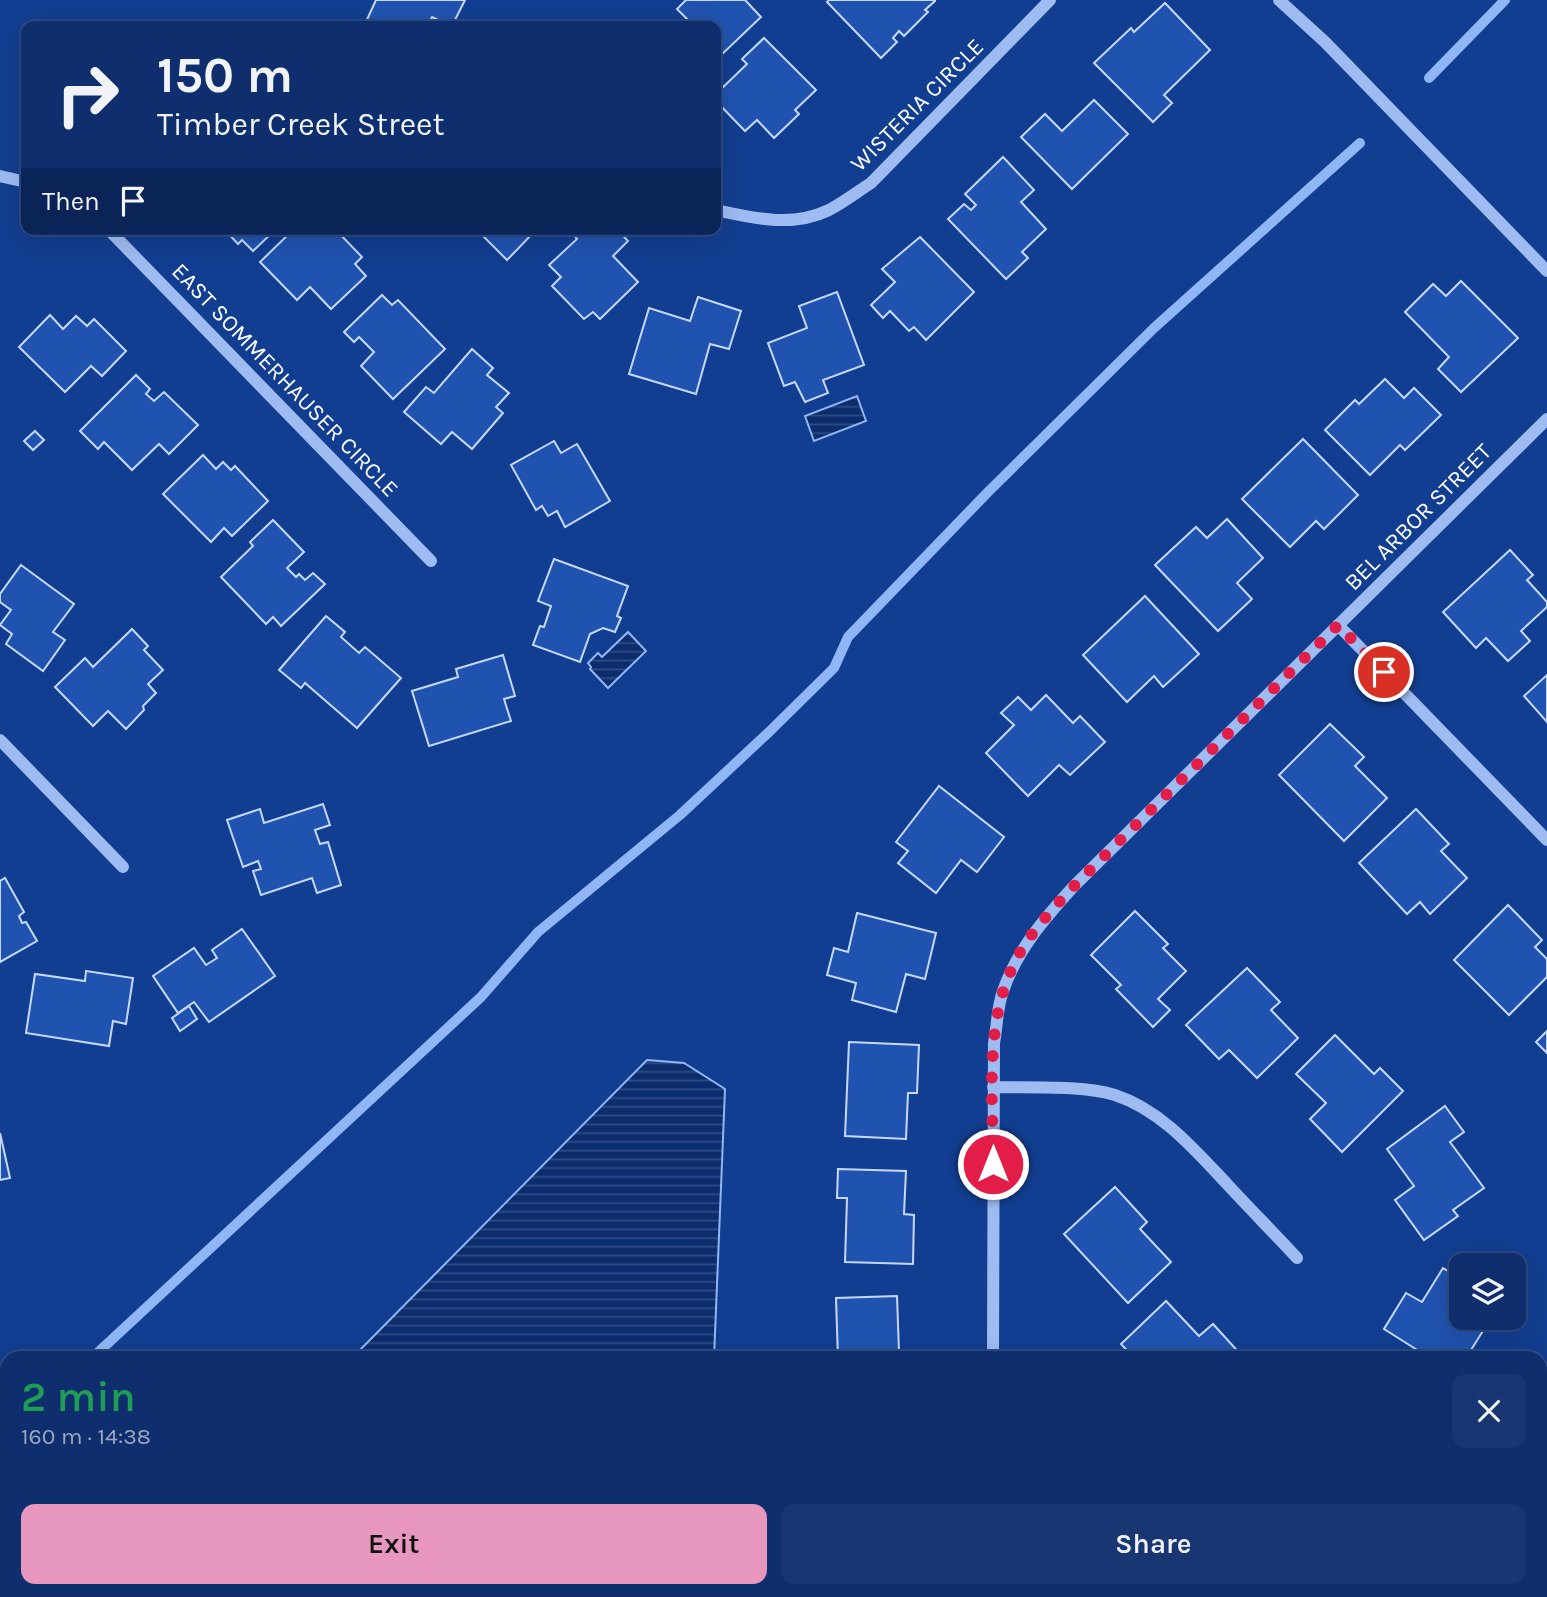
<!DOCTYPE html>
<html lang="en">
<head>
<meta charset="utf-8">
<style>
	:root { --surface:#0e2e6d; --page:#173672; --text:#f1f3f6; --muted:#9ba8c2; --line:#2e4a80; --accent:#e797bd }
	body { margin:0; font-family:Karla,sans-serif; background:var(--page); color:var(--text); height:100vh; display:flex; flex-direction:column; font-size:26px; white-space:nowrap }
	* { box-sizing:border-box; margin:0 }
	p { font-size:23px; color:var(--muted) }
	.icon { flex:none; width:38px; height:38px; fill:none; stroke:currentColor; stroke-width:2; stroke-linecap:round; stroke-linejoin:round }
	.map { position:relative; flex:1; overflow:hidden }
	.drawer { position:absolute; left:0px; top:1351px; width:1547px; height:247px; display:flex; flex-direction:column; background:var(--surface); border-radius:21px 21px 0 0; box-shadow:0 7px 28px #0002,0 0 0 2px var(--line) }
	.drawer>* { flex:none }
	.banner { position:absolute; left:21px; top:21px; width:700px; height:214px; border-radius:14px; box-shadow:0 7px 28px #0002,0 0 0 2px var(--line); background:#0e2e6d; color:var(--text); overflow:hidden }
	.controls { position:absolute; left:1449px; top:1253px; display:grid; gap:14px }
	.controls a { display:grid; place-items:center; width:77px; height:77px; border-radius:14px; background:var(--surface); box-shadow:0 7px 28px #0002,0 0 0 2px var(--line); font-size:35px }
	.pin { position:absolute; display:grid; place-items:center; width:60px; height:60px; color:#fff; margin:-30px; border:4px solid #fff; border-radius:50%; box-shadow:0 2px 7px #0007 }
	.me { position:absolute; width:77px; margin:-38px; rotate:0deg; stroke-linejoin:round; filter:drop-shadow(0 0 5px #0008) }
	.turn { display:flex; align-items:center; gap:24px; height:147px; padding:0 21px; font-size:32px }
	.turn .icon { width:91px; height:91px; stroke-width:2.5 }
	.turn b { display:block; font-size:49px; line-height:60px }
	.then { display:flex; align-items:center; height:66px; padding:0 21px; background:#0003; gap:14px; font-size:26px }
	.round { display:grid; place-items:center; flex:none; width:74px; height:74px; border-radius:14px; background:var(--page) }
	.headline { display:flex; align-items:center; justify-content:space-between; height:119px; padding:0 21px }
	h1 { font-size:42px; font-weight:600; line-height:52px; color:#1e9e55 }
	.primary-button { display:flex; gap:14px; margin-top:auto; padding:14px 21px }
	.primary-button a { flex:1; height:80px; border-radius:14px; background:var(--accent); color:#111; font-size:28px; font-weight:600; line-height:80px; text-align:center }
	.primary-button a+a { background:var(--page); color:var(--text) }
	.map>svg:first-child { display:block }
	.water { fill:url(#water-rules); stroke:#90b6f5; stroke-width:2 }
	.lines { fill:none; stroke-linecap:round; stroke-linejoin:round }
	.stream { stroke:#90b6f5; stroke-width:10 }
	.building { fill:#2053b0; stroke:#c6d9fd; stroke-width:2 }
	.minor { stroke:#9ebcf2; stroke-width:12 }
	.route { stroke:#e11d48; stroke-width:12; stroke-dasharray:0 21.6 }
	.labels { text-anchor:middle; dominant-baseline:central; stroke-width:7; stroke-linejoin:round; paint-order:stroke }
	.street-label { font-size:23px; fill:#fff; stroke:#123e91 }
</style>
</head>
<body>
<div class="map">
<svg width="1547" height="1597" viewBox="0 0 1547 1597">
	<defs>
		<pattern id="water-rules" width="6" height="5" patternUnits="userSpaceOnUse" patternTransform="scale(1.75)"><rect width="6" height="5" fill="#0b2c6d"/><path d="M0 2.5h6" fill="none" stroke="#304c83"/></pattern>
	</defs>
	<rect width="100%" height="100%" fill="#123e91"/>
	<!-- water -->
	<g class="water">
		<polygon points="857,396 866,421 814,441 805,416"/>
		<polygon points="628,632 646,651 608,688 590,669 591,667 588,663 598,653 602,657"/>
		<polygon points="647,1060 684,1063 725,1089 714,1358 352,1358"/>
		<polygon points="7,1407 7,1487 0,1495 0,1411"/>
		<polygon points="148,1591 257,1591 252,1597 150,1597"/>
	</g>
	<g class="lines">
		<!-- stream -->
		<g class="stream">
			<polyline points="1429,78 1505,0"/>
			<polyline points="92,1358 481,997 538,932 680,815 769,732 834,668 848,637 988,492 1154,328 1360,143"/>
		</g>
	</g>
	<!-- building -->
	<g class="building">
		<polygon points="376,0 465,0 452,26 432,17 428,26 364,26"/>
		<polygon points="686,0 745,0 761,17 716,60 716,26 694,26 677,9"/>
		<polygon points="829,0 935,0 935,1 925,10 928,12 904,36 899,31 893,38 897,42 881,58 827,2"/>
		<polygon points="1165,3 1210,50 1164,95 1172,103 1153,122 1094,63 1131,28 1134,32"/>
		<polygon points="764,38 816,90 795,110 799,114 774,138 757,120 745,131 716,101 716,94 747,64 742,59"/>
		<polygon points="1094,100 1128,134 1072,189 1021,137 1045,114 1062,131"/>
		<polygon points="1003,157 1034,190 1021,202 1046,229 1022,252 1028,258 1006,279 948,219 964,204 971,210 976,205 965,194"/>
		<polygon points="224,229 276,229 253,251 242,240 238,244"/>
		<polygon points="294,229 335,229 362,257 355,264 366,276 331,309 310,287 297,300 260,262"/>
		<polygon points="476,229 537,229 507,260"/>
		<polygon points="577,229 617,229 628,241 613,256 638,282 600,319 593,312 584,319 552,286 561,277 549,265 577,239 573,234"/>
		<polygon points="920,237 974,292 926,340 914,327 909,331 890,311 883,318 871,305 895,282 882,269"/>
		<polygon points="1461,281 1518,338 1461,392 1438,369 1449,357 1405,312 1433,284 1446,296"/>
		<polygon points="837,292 864,365 823,380 828,393 805,402 795,382 784,386 768,343 807,328 799,306"/>
		<polygon points="382,295 392,305 398,300 445,349 393,399 361,366 374,352 359,337 354,342 344,332"/>
		<polygon points="698,297 741,311 729,349 710,344 696,394 629,374 649,308 690,321"/>
		<polygon points="50,315 63,329 76,316 87,326 94,319 126,351 102,376 91,366 65,392 19,347"/>
		<polygon points="472,349 493,368 487,375 509,393 496,407 503,413 472,449 452,432 441,444 404,412 426,387 434,393"/>
		<polygon points="136,375 150,389 146,394 154,401 164,392 198,425 169,454 159,444 132,470 104,442 98,449 80,431"/>
		<polygon points="1385,379 1404,398 1414,388 1441,415 1405,450 1400,445 1370,475 1325,430 1355,400 1359,404"/>
		<polygon points="35,431 44,440 33,450 24,441"/>
		<polygon points="1303,439 1358,495 1324,529 1316,521 1290,547 1242,499"/>
		<polygon points="554,441 561,453 577,444 610,501 565,527 557,511 548,516 542,506 536,510 511,465"/>
		<polygon points="203,455 216,469 223,462 231,470 235,466 268,501 232,536 224,528 211,542 163,494"/>
		<polygon points="1227,519 1263,558 1237,583 1252,599 1218,631 1155,565 1196,527 1207,538"/>
		<polygon points="273,520 304,552 287,568 296,577 299,574 305,580 313,573 325,584 281,626 273,617 266,624 221,577 253,546 250,542"/>
		<polygon points="1510,550 1533,575 1527,580 1547,602 1547,607 1521,631 1530,641 1508,661 1486,638 1476,648 1443,612"/>
		<polygon points="554,559 628,586 617,616 621,618 615,632 603,628 590,634 580,662 533,645 540,626 544,627 551,606 538,601"/>
		<polygon points="21,565 74,604 53,632 65,640 43,671 6,644 12,634 0,625 11,610 0,602 0,594"/>
		<polygon points="1145,596 1199,654 1163,687 1154,676 1127,702 1083,655"/>
		<polygon points="326,616 345,632 341,637 359,653 365,647 401,678 357,728 305,683 301,688 279,670"/>
		<polygon points="132,629 148,646 144,650 163,670 148,684 156,693 143,706 144,710 126,729 108,711 93,726 55,687 85,658 93,667"/>
		<polygon points="503,655 515,696 504,699 511,721 429,746 412,691 458,677 456,669"/>
		<polygon points="1547,675 1547,722 1524,696"/>
		<polygon points="1046,695 1073,723 1080,716 1105,742 1070,775 1059,765 1028,796 986,753 1014,725 1001,713 1018,697 1031,710"/>
		<polygon points="1330,724 1364,757 1355,766 1387,798 1344,841 1279,775"/>
		<polygon points="939,786 1004,837 977,872 961,860 936,893 898,863 908,851 896,842"/>
		<polygon points="323,804 330,825 315,830 320,844 328,842 341,885 317,893 312,878 261,895 253,871 261,869 258,861 243,867 227,820 260,809 264,823"/>
		<polygon points="1416,809 1449,844 1441,851 1467,878 1430,914 1420,902 1407,914 1359,863"/>
		<polygon points="5,878 24,912 19,916 22,923 26,922 37,941 0,962 0,881"/>
		<polygon points="1508,905 1542,940 1535,947 1547,959 1547,977 1509,1015 1454,960"/>
		<polygon points="1135,911 1168,944 1163,948 1186,971 1158,999 1170,1010 1153,1027 1116,989 1121,985 1091,955"/>
		<polygon points="857,913 936,933 925,979 906,974 896,1012 852,1000 856,983 827,975 834,948 848,952"/>
		<polygon points="242,929 275,976 209,1022 194,1002 178,1013 153,976 194,948 206,965 217,958 212,950"/>
		<polygon points="1247,968 1280,1002 1271,1010 1298,1038 1257,1078 1229,1050 1219,1059 1186,1025"/>
		<polygon points="86,971 133,978 126,1024 113,1021 109,1046 26,1033 35,974 85,981"/>
		<polygon points="189,1006 197,1019 180,1031 172,1018"/>
		<polygon points="1547,1031 1547,1053 1536,1042"/>
		<polygon points="1335,1035 1374,1074 1380,1068 1403,1091 1342,1152 1310,1119 1326,1103 1296,1074"/>
		<polygon points="849,1042 919,1045 917,1093 908,1093 906,1139 845,1136"/>
		<polygon points="1445,1106 1464,1132 1450,1142 1484,1188 1453,1210 1458,1216 1424,1240 1395,1200 1414,1186 1387,1149"/>
		<polygon points="0,1133 10,1178 0,1180"/>
		<polygon points="838,1169 906,1171 904,1214 914,1215 913,1264 845,1262 847,1198 837,1198"/>
		<polygon points="1115,1187 1147,1222 1140,1229 1171,1262 1128,1303 1064,1234"/>
		<polygon points="1443,1268 1461,1279 1461,1318 1491,1318 1466,1358 1430,1358 1384,1329 1406,1293 1422,1302"/>
		<polygon points="897,1296 899,1352 909,1352 909,1358 838,1358 836,1298"/>
		<polygon points="1166,1301 1199,1336 1213,1324 1244,1358 1134,1358 1121,1344"/>
		<polygon points="1540,1562 1547,1569 1547,1597 1487,1597 1493,1591 1540,1591"/>
		<polygon points="745,1591 835,1591 841,1597 738,1597"/>
		<polygon points="1055,1591 1110,1591 1116,1597 1049,1597"/>
	</g>
	<g class="lines">
		<!-- minor -->
		<g class="minor">
			<polyline points="1279,0 1325,42 1547,271"/>
			<polyline points="0,176 26,182"/>
			<path d="M716 210C753 218 792 228 829 210 844 202 857 192 871 183L1050 0"/>
			<polyline points="108,229 431,561"/>
			<polyline points="1338,625 1547,840"/>
			<polyline points="0,740 123,867"/>
			<path d="M993 1087C1028 1088 1083 1085 1115 1095 1161 1110 1195 1150 1227 1184 1250 1209 1274 1233 1297 1258"/>
			<path d="M993 1358 994 1043C997 1027 997 1010 1002 994 1016 951 1044 919 1074 886L1547 419"/>
			<polyline points="956,1597 959,1591"/>
		</g>
	</g>
	<g class="lines">
		<!-- route -->
		<path class="route" d="M993 1164C993 1099 984 1022 1015 962 1029 933 1052 910 1074 886L1338 625 1384 672"/>
	</g>
	<g class="labels">
		<!-- street labels -->
		<g class="street-label">
			<text transform="translate(917 105) rotate(-45)">WISTERIA CIRCLE</text>
			<text transform="translate(285 380) rotate(46)">EAST SOMMERHAUSER CIRCLE</text>
			<text transform="translate(1418 517) rotate(-45)">BEL ARBOR STREET</text>
		</g>
	</g>
</svg>
<div class="controls">
<a><svg class="icon" aria-label="layers" viewBox="0 0 24 24"><path d="M12 4l9 5-9 5-9-5zM3 14l9 5 9-5"/></svg></a>
</div>
<div class="pin" style="left:1384px;top:672px;background:#d93025"><svg class="icon" aria-label="arrive" viewBox="0 0 24 24"><path d="M6 21V4h12l-3 4 3 4H6"/></svg></div>
<svg class="me" style="left:993px;top:1164px" viewBox="-20 -20 40 40"><circle r="17" fill="#e11d48" stroke="#fff" stroke-width="3"/><path d="M0-11L8 9 0 5-8 9z" fill="#fff"/></svg>
<div class="banner">
<div class="turn"><svg class="icon" aria-label="right" viewBox="0 0 24 24"><path d="M7 20v-9h11M14 6l5 5-5 5"/></svg><div><b>150 m</b>Timber Creek Street</div></div>
<div class="then">Then<svg class="icon" aria-label="arrive" viewBox="0 0 24 24"><path d="M6 21V4h12l-3 4 3 4H6"/></svg></div>
</div>
<section class="drawer">
<div class="headline"><div><h1>2 min</h1><p>160 m · 14:38</p></div><a class="round"><svg class="icon" aria-label="close" viewBox="0 0 24 24"><path d="M6 6l12 12M18 6L6 18"/></svg></a></div>
<div class="primary-button"><a>Exit</a><a>Share</a></div>
</section>
</div>
</body>
</html>
